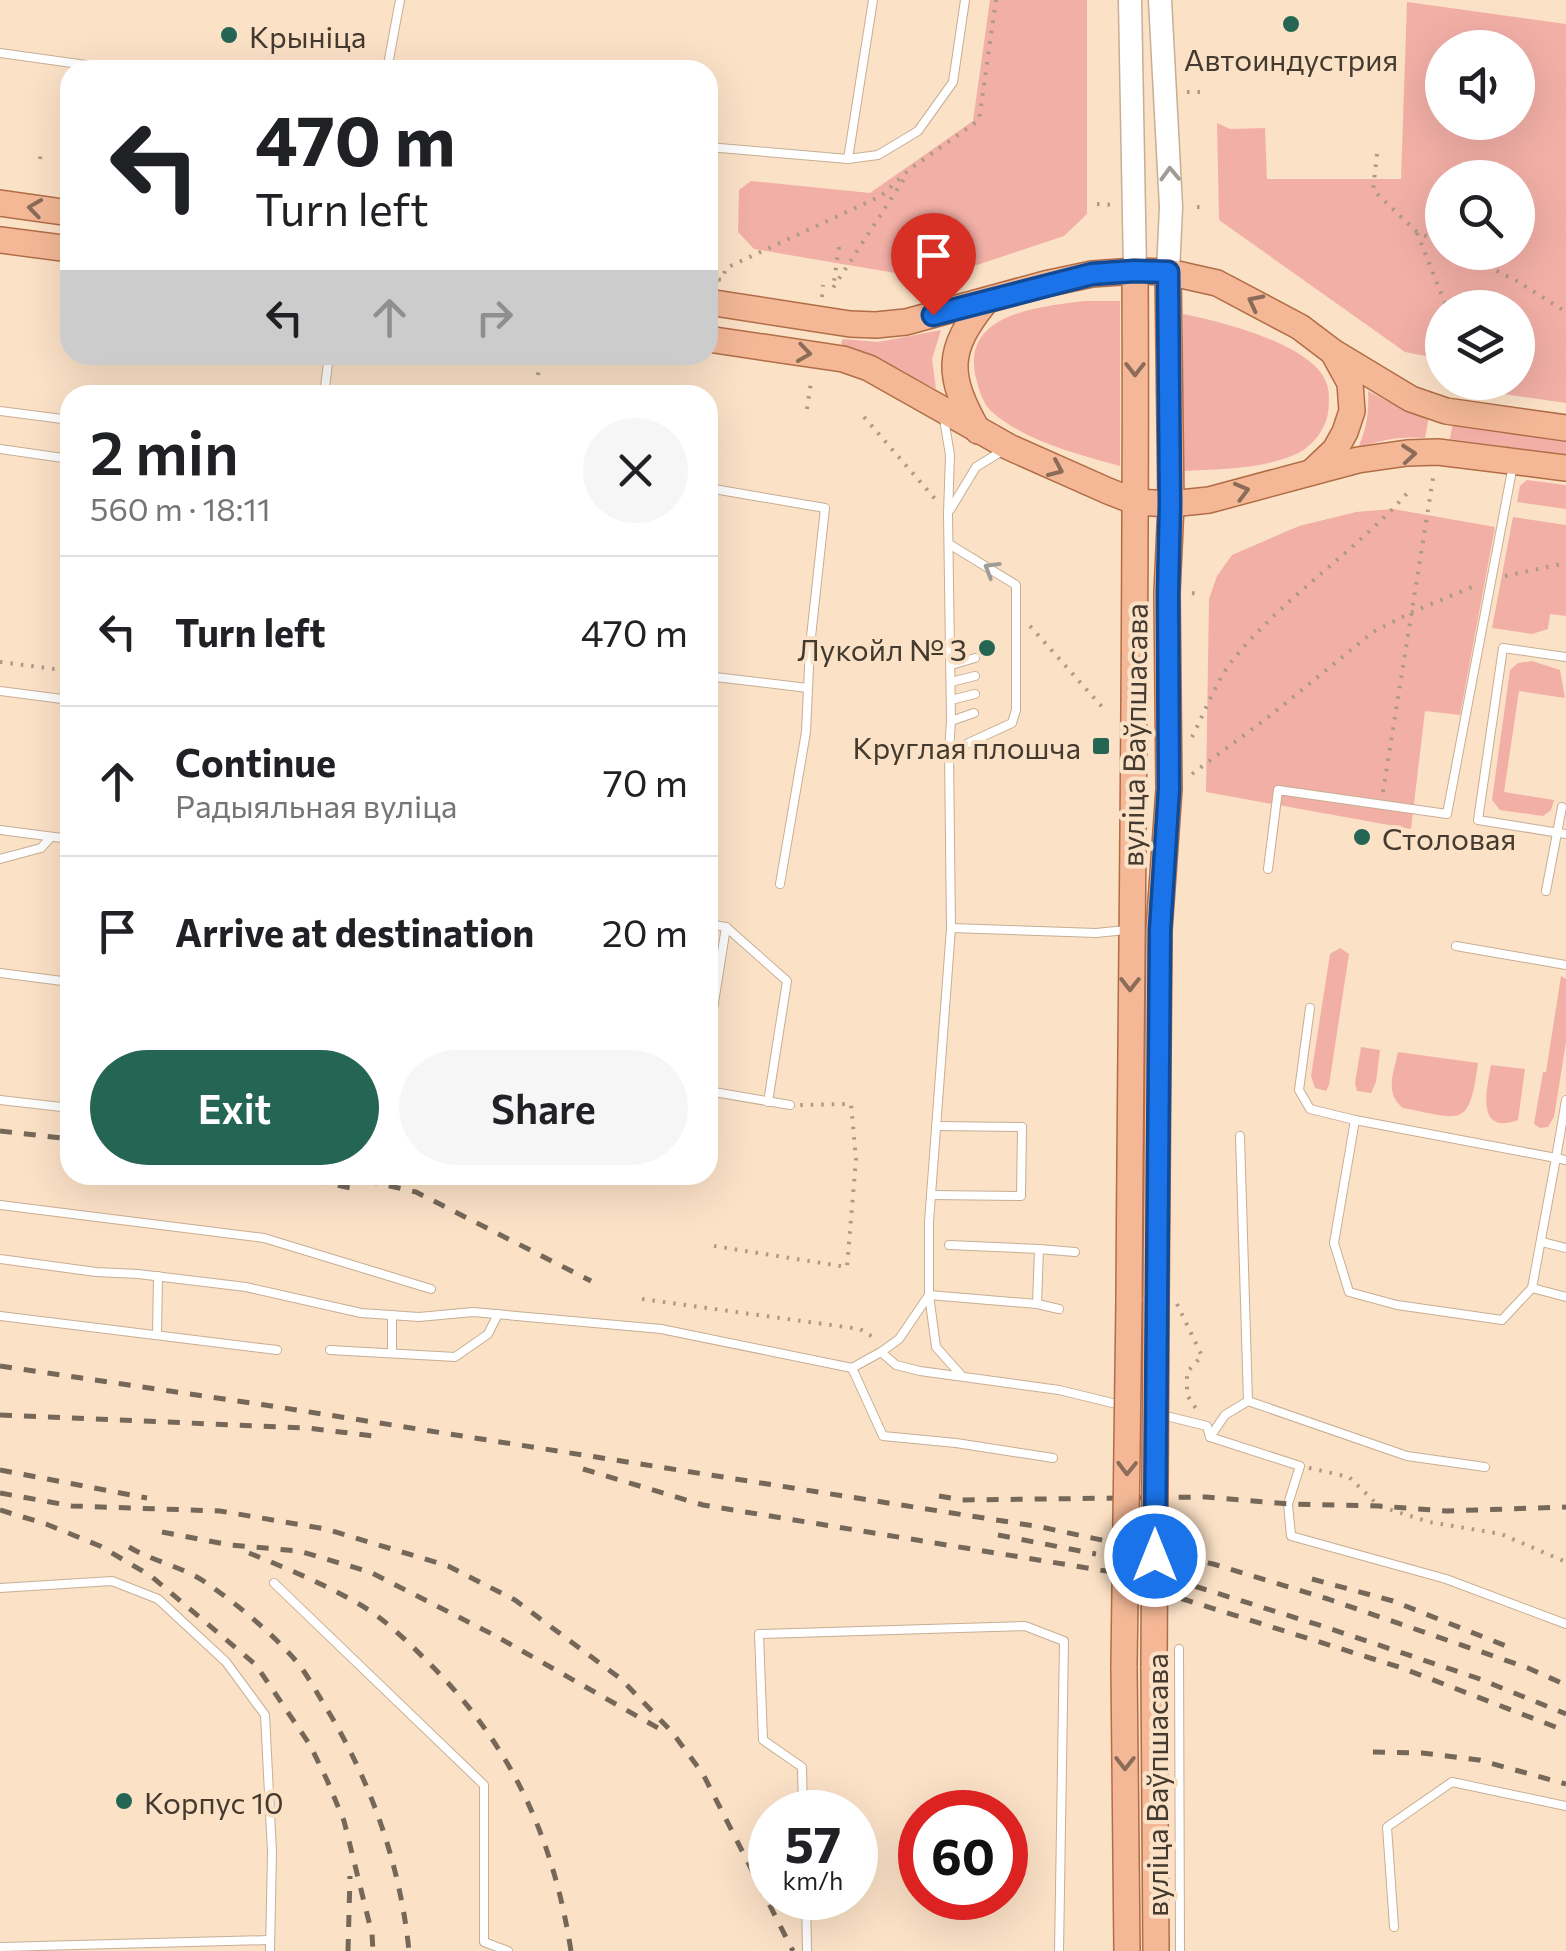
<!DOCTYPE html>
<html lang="en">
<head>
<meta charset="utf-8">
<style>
	:root { --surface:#fff; --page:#f6f6f6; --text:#202124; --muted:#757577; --line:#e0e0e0; --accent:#246554 }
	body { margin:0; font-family:Commissioner,sans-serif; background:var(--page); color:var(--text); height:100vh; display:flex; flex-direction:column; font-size:38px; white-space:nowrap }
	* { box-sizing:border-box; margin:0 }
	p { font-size:32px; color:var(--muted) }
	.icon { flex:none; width:55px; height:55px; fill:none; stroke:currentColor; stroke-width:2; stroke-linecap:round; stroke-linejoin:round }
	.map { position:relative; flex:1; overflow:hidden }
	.details { position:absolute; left:60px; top:385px; width:658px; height:800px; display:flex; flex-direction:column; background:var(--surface); border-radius:30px; box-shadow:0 10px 40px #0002 }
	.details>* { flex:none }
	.hud { position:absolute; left:60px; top:60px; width:658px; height:305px; border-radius:30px; box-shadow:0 10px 40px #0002; background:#fff; color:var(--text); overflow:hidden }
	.tools { position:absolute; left:1425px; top:30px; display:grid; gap:20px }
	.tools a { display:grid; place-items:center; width:110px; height:110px; border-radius:50%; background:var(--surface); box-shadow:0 10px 40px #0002; font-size:50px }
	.speed { position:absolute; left:748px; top:1790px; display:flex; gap:20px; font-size:50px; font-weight:700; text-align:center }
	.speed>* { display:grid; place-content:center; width:130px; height:130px; border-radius:50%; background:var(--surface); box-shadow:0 10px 40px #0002; line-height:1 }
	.speed small { font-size:25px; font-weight:400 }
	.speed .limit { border:15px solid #d22; background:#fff; color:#111 }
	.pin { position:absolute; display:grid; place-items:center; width:85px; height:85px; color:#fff; margin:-102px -42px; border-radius:50% 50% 50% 0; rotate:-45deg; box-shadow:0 0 10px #0007 }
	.pin .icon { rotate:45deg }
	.me { position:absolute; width:110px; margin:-55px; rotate:0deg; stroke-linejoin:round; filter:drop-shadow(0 0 8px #0008) }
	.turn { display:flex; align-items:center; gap:35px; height:210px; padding:0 30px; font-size:45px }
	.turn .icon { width:130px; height:130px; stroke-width:2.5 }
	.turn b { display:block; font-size:70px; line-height:85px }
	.lanes { display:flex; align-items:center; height:95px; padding:0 30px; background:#0003; justify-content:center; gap:50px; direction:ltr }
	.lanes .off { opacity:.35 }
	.round { display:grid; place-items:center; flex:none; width:105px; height:105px; border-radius:52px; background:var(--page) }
	.head { display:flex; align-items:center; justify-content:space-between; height:170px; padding:0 30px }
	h1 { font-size:60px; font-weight:600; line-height:75px }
	.primary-button { display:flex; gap:20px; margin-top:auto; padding:20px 30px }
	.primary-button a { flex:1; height:115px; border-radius:60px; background:var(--accent); color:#fff; font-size:40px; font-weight:600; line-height:115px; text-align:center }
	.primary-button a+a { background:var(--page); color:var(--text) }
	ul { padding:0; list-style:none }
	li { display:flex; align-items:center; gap:30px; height:150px; padding:0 30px; border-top:2px solid var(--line) }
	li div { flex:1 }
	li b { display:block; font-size:38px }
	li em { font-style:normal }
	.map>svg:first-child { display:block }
	.green { fill:#f2afa6; fill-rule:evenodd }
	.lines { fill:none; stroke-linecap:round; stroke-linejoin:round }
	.lane-casing { stroke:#c7ae94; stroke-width:10 }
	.secondary-casing { stroke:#c7ae94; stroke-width:25 }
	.primary-casing { stroke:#b16d46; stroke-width:28 }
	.path { stroke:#ad9a86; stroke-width:4; stroke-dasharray:2.5 8; stroke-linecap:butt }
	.lane { stroke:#fff; stroke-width:8 }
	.secondary { stroke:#fff; stroke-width:22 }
	.primary { stroke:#f4b897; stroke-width:25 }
	.rail { stroke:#766859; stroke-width:5; stroke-dasharray:12 12; stroke-linecap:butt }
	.primary-bridge-casing { stroke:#b16d46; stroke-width:28; stroke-linecap:butt }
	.primary-bridge { stroke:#f4b897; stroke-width:25 }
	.oneway { stroke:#a29c97 }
	.oneway2 { stroke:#8a6c59 }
	.route-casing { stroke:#114b97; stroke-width:25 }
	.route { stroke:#1a73e8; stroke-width:18 }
	.poi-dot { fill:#246554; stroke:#fbe1c6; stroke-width:4 }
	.labels { text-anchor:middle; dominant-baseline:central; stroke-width:8; stroke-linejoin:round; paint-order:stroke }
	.poi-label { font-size:30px; fill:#443a2f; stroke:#fbe1c6; text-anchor:start }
	.street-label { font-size:30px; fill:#443a2f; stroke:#fbe1c6 }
</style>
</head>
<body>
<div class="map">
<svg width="1566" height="1951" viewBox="0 0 1566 1951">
	<rect width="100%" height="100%" fill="#fbe1c6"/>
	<!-- green -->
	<g class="green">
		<polygon points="990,0 1087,0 1087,214 1064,236 971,267 913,276 754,249 738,232 739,190 751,181 870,193 973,121"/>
		<path d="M1407 2 1566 24V403L1461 388 1463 383 1518 382V308H1442V359L1405 352 1219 220 1217 123 1230 129 1265 128 1267 179H1401ZM1442 48H1518V122H1442ZM1442 178H1518V252H1442Z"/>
		<path d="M1084 301H1120V466C1077 454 1027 442 992 412 983 404 979 390 976 378 960 313 1039 307 1084 301Z"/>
		<path d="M1183 314C1219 321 1312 344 1326 382 1330 390 1329 404 1328 413 1325 430 1313 446 1296 454 1261 470 1219 469 1182 471Z"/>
		<polygon points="941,330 932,359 936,389 877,358 843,348 841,343 843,339 878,342"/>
		<path d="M1368 391 1402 409 1429 416 1425 438C1400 436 1381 440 1358 448 1367 428 1369 412 1368 391Z"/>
		<polygon points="1453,422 1566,439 1566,455 1450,439"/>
		<polygon points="1527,480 1566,485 1566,509 1517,502 1520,486"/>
		<polygon points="1393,509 1495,527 1460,715 1425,711 1411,829 1206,792 1209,599 1217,576 1232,555 1299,526 1356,512"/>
		<polygon points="1513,517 1566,525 1566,616 1550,614 1548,629 1532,634 1492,628"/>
		<polygon points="1532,661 1560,670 1565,698 1519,691 1504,792 1554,800 1551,810 1543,816 1500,810 1492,800 1510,670 1518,663"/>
		<polygon points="1340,948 1349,954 1329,1085 1326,1091 1315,1088 1311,1076 1330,954"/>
		<polygon points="1561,976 1566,979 1566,1042 1554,1117 1548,1127 1540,1128 1534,1124 1543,1072 1546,1072"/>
		<polygon points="1361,1047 1380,1050 1376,1082 1371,1093 1357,1091 1355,1083"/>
		<path d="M1398 1052 1478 1063C1469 1130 1462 1119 1403 1108 1384 1093 1394 1072 1398 1052Z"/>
		<path d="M1491 1065 1525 1069 1518 1120C1475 1136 1487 1088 1491 1065Z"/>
	</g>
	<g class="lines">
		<defs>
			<g id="lane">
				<polyline points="0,53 122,70"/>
				<polyline points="387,70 400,0"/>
				<polyline points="708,147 848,159 878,155 918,131 953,82 965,0"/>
				<polyline points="848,159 873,0"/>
				<polyline points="324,395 329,355"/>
				<polyline points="0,411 70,420"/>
				<polyline points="944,419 950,455 948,514 951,721 949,752 951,928 1096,933 1126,930"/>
				<polyline points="0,449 70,459"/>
				<polyline points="708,488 825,508 810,646 806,732 780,884"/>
				<polyline points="950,510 976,467 1002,451"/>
				<polyline points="949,544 1016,585 1016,710 1012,723 949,752"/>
				<polyline points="1566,657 1503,648 1478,820 1566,834"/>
				<polyline points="951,665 975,658"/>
				<polyline points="715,677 808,688"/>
				<polyline points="951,682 975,676"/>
				<polyline points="0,691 70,700"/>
				<polyline points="951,700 975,694"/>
				<polyline points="951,721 974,713"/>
				<polyline points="0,830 70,839"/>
				<polyline points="0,859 41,848 50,838"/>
				<polyline points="1268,869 1278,790 1447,814 1513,465"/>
				<polyline points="1546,891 1562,807"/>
				<polyline points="708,924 726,927 787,981 768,1102"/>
				<polyline points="1456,946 1566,965"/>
				<polyline points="0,973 70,982"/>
				<polyline points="1310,1008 1299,1090 1310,1109 1355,1120"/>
				<polyline points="713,1009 726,927"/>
				<polyline points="708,1041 710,1028"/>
				<polyline points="708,1091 790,1105"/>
				<polyline points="0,1100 70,1108"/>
				<polyline points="1566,1100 1556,1158 1355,1120 1334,1243 1349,1292 1397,1305 1502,1320 1532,1288 1556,1158 1566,1160"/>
				<polyline points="931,1195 1021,1196 1022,1127 936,1126"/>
				<polyline points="0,1205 264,1238 431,1289"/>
				<polyline points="1542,1242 1566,1248"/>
				<polyline points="949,1245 1039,1249 1037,1304"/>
				<polyline points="1039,1249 1075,1252"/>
				<polyline points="0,1259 96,1272 138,1274 246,1287 361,1313 419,1317 473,1312 661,1329 852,1368 881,1352 899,1339 929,1295 929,1222 951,928"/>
				<polyline points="1532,1288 1566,1297"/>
				<polyline points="0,1316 277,1350"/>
				<polyline points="157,1334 158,1276"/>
				<polyline points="330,1350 455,1357 488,1334 498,1314"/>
				<polyline points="881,1352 896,1365 920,1371 1059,1390 1207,1426 1210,1437 1300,1466 1288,1504 1291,1536 1446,1579 1566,1624"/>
				<polyline points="392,1353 392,1315"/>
				<polyline points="852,1368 883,1436 956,1443 1053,1458"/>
				<polyline points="961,1375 936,1347 929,1295 1037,1304 1059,1309"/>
				<polyline points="1248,1401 1407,1456 1485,1467"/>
				<polyline points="1210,1437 1225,1415 1248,1401 1240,1136"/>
				<polyline points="274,1583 484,1785 484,1942 508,1951"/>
				<polyline points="0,1588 112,1581 158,1599 226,1662 265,1715 272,1852 270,1951"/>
				<polyline points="1179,1649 1180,1951"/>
				<polyline points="803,1812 802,1767 763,1740 759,1634 1025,1626 1064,1641 1059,1951"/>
				<polyline points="806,1898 807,1951"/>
				<polyline points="1394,1927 1387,1827 1452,1782 1566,1806"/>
				<polyline points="0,1947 270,1940"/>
			</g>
			<g id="secondary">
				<polyline points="1130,0 1135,271"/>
				<polyline points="1160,0 1171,207 1168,272"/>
			</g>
			<g id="primary">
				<polyline points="0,203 70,213"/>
				<polyline points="0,240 70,249"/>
				<polyline points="708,302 850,324 876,325 906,322 1045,284 1092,274 1135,271 1168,272 1217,283 1300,327 1333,352 1350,383 1352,411 1345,432 1335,450 1313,471"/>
				<polyline points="708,339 843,359 869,368 1009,447 1108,491 1136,502 1171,504 1209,500 1358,460 1407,453 1438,452 1566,468"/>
				<polyline points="1333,352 1411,399 1446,411 1566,428"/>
				<path d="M978 431C947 376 945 351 986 301"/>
				<polyline points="1156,1300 1159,930 1169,789 1167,593 1171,504 1168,272"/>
				<path d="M1129 1301C1131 958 1137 614 1135 271"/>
				<polyline points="1124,1666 1127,1951"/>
				<polyline points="1154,1666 1156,1951"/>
			</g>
		</defs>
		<!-- lane casing -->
		<use href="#lane" class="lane-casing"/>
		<!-- secondary casing -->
		<use href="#secondary" class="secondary-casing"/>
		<!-- primary casing -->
		<use href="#primary" class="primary-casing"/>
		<!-- path -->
		<g class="path">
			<polyline points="1187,92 1207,92"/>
			<polyline points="1377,154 1373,190 1416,231 1442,244"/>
			<polyline points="40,159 41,152"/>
			<polyline points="1097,204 1115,205"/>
			<polyline points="1197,207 1205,207"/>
			<polyline points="1417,233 1447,308"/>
			<polyline points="839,247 833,288 906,176"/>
			<polyline points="1459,252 1517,281 1566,312"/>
			<polyline points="708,278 722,280 726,268 881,196 910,169 979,120 996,0"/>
			<polyline points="822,297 823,285"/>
			<polyline points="444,362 445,355"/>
			<polyline points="538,375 540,355"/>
			<polyline points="807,409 811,382"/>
			<polyline points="864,417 936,500"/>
			<polyline points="1505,576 1566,563"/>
			<polyline points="1192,593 1197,594"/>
			<polyline points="1030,626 1103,708"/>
			<polyline points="0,662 70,671"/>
			<path d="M1192 737C1204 714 1216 681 1232 661 1284 596 1356 552 1410 490"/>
			<polyline points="1192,774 1271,715 1373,632 1412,612 1477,585"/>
			<polyline points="1383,792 1434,472"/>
			<polyline points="714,1246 847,1267 856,1159 851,1104 799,1105"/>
			<polyline points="642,1299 860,1329 876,1339"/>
			<polyline points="1177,1304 1202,1356 1187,1372 1187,1395 1197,1410"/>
			<polyline points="1309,1468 1349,1477 1379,1506 1429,1522 1501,1534 1566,1562"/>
		</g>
		<!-- lane -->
		<use href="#lane" class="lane"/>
		<!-- secondary -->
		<use href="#secondary" class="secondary"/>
		<!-- primary -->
		<use href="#primary" class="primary"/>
		<!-- rail -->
		<g class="rail">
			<polyline points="0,1131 70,1139"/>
			<polyline points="291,1175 355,1189"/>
			<polyline points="342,1175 416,1192 591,1281"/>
			<polyline points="0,1366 265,1405 1041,1527 1213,1564 1328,1599 1528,1668 1566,1685"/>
			<polyline points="0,1415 307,1428 374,1436"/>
			<polyline points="583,1469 703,1505 1191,1585 1325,1627 1477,1678 1566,1714"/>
			<polyline points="0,1470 147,1498"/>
			<polyline points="0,1493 72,1506 220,1511 326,1529 448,1566 515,1600 621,1679 672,1732 703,1774 793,1951"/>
			<polyline points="939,1496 962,1500 1206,1497 1288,1504 1379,1506 1447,1511 1566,1507"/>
			<polyline points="0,1510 46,1524 100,1546 151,1576 256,1665 310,1745 327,1780 344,1821 372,1934 373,1951"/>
			<polyline points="162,1532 230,1545 299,1551 370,1572 494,1635 658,1728"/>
			<polyline points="998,1535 1096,1554"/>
			<path d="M129 1547C152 1561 183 1567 205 1582 237 1604 271 1632 297 1662 306 1673 314 1688 322 1701 369 1776 400 1862 409 1951"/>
			<path d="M249 1553C286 1568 324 1584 359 1604 385 1619 408 1642 429 1663 511 1745 553 1836 571 1951"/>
			<polyline points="1312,1579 1393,1601 1506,1646"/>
			<polyline points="1134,1590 1183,1599 1402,1668 1566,1731"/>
			<polyline points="1373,1752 1422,1753 1479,1760 1566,1784"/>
			<polyline points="348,1951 350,1876"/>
		</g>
		<defs>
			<g id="primary-bridge">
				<polyline points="1124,1666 1129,1301"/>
				<polyline points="1154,1666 1156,1300"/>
			</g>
		</defs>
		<!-- primary-bridge casing -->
		<use href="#primary-bridge" class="primary-bridge-casing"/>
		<!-- primary-bridge -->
		<use href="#primary-bridge" class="primary-bridge"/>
	</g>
	<!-- one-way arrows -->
	<defs><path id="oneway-chevron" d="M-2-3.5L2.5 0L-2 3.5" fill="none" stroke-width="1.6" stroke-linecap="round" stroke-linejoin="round" transform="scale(2.5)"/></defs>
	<g class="oneway">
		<use href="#oneway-chevron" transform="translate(1170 174) rotate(-92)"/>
		<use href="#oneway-chevron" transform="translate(991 569) rotate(-149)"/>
	</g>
	<g class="oneway2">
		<use href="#oneway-chevron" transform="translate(35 208) rotate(-172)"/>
		<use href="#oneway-chevron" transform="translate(1255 302) rotate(-153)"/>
		<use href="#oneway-chevron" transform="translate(804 353) rotate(8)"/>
		<use href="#oneway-chevron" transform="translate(1135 369) rotate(90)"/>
		<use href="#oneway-chevron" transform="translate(1409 454) rotate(-5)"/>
		<use href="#oneway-chevron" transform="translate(1056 469) rotate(24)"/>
		<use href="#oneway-chevron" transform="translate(1242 491) rotate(-15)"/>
		<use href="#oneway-chevron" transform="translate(1130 984) rotate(90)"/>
		<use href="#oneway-chevron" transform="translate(1127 1468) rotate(91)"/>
		<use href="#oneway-chevron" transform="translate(1125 1763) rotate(90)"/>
	</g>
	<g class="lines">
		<defs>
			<polyline id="route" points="933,315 1092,274 1134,271 1168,272 1170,504 1168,593 1169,789 1160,930 1155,1556"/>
		</defs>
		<!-- route casing -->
		<use href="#route" class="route-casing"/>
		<!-- route -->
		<use href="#route" class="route"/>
	</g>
	<!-- markers -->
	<g class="poi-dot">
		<circle cx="1291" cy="24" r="10"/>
		<circle cx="229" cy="35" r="10"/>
		<circle cx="987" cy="648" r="10"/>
		<rect x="1091" y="736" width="20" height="20" rx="5"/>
		<circle cx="1362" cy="837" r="10"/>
		<circle cx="124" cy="1801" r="10"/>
	</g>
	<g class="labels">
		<!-- poi labels -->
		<g class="poi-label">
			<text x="249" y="35">Крыніца</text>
			<text x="1291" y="58" text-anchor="middle">Автоиндустрия</text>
			<text x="967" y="648" text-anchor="end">Лукойл № 3</text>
			<text x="1081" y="746" text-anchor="end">Круглая плошча</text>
			<text x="1382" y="837">Столовая</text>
			<text x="144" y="1801">Корпус 10</text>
		</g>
		<!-- street labels -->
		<g class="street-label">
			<text transform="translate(1133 735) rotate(-89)">вуліца Ваўпшасава</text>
			<text transform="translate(1155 1785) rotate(-90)">вуліца Ваўпшасава</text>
		</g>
	</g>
</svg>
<div class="tools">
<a><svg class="icon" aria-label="sound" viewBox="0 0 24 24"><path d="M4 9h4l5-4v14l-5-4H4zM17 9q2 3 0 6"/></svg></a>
<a><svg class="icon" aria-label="search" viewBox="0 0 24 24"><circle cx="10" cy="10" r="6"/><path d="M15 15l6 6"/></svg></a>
<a><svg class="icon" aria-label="layers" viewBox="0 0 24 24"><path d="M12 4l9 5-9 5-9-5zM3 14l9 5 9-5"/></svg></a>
</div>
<div class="speed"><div>57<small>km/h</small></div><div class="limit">60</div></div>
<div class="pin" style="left:933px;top:315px;background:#d93025"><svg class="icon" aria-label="arrive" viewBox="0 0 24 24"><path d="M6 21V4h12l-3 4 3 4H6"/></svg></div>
<svg class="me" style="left:1155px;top:1556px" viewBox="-20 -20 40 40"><circle r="17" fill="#1a73e8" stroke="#fff" stroke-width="3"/><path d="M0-11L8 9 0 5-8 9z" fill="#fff"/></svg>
<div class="hud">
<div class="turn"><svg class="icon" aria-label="left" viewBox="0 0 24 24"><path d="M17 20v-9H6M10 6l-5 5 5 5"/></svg><div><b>470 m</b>Turn left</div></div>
<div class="lanes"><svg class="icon" aria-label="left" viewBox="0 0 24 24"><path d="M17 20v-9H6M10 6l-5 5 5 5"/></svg><svg class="icon off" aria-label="ahead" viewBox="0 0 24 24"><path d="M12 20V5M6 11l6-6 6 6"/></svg><svg class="icon off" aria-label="right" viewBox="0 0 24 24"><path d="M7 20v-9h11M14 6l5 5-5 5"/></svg></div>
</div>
<section class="details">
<div class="head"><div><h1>2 min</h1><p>560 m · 18:11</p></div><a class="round"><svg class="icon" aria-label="close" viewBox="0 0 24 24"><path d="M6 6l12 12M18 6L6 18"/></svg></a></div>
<ul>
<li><svg class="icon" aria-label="left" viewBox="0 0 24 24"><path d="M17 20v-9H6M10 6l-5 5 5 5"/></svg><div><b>Turn left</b></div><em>470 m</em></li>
<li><svg class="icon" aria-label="ahead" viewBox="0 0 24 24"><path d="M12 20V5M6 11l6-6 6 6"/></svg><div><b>Continue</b><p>Радыяльная вуліца</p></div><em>70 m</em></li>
<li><svg class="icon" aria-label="arrive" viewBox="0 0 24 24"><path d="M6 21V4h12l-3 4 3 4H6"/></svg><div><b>Arrive at destination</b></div><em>20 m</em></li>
</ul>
<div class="primary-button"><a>Exit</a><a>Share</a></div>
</section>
</div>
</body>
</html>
